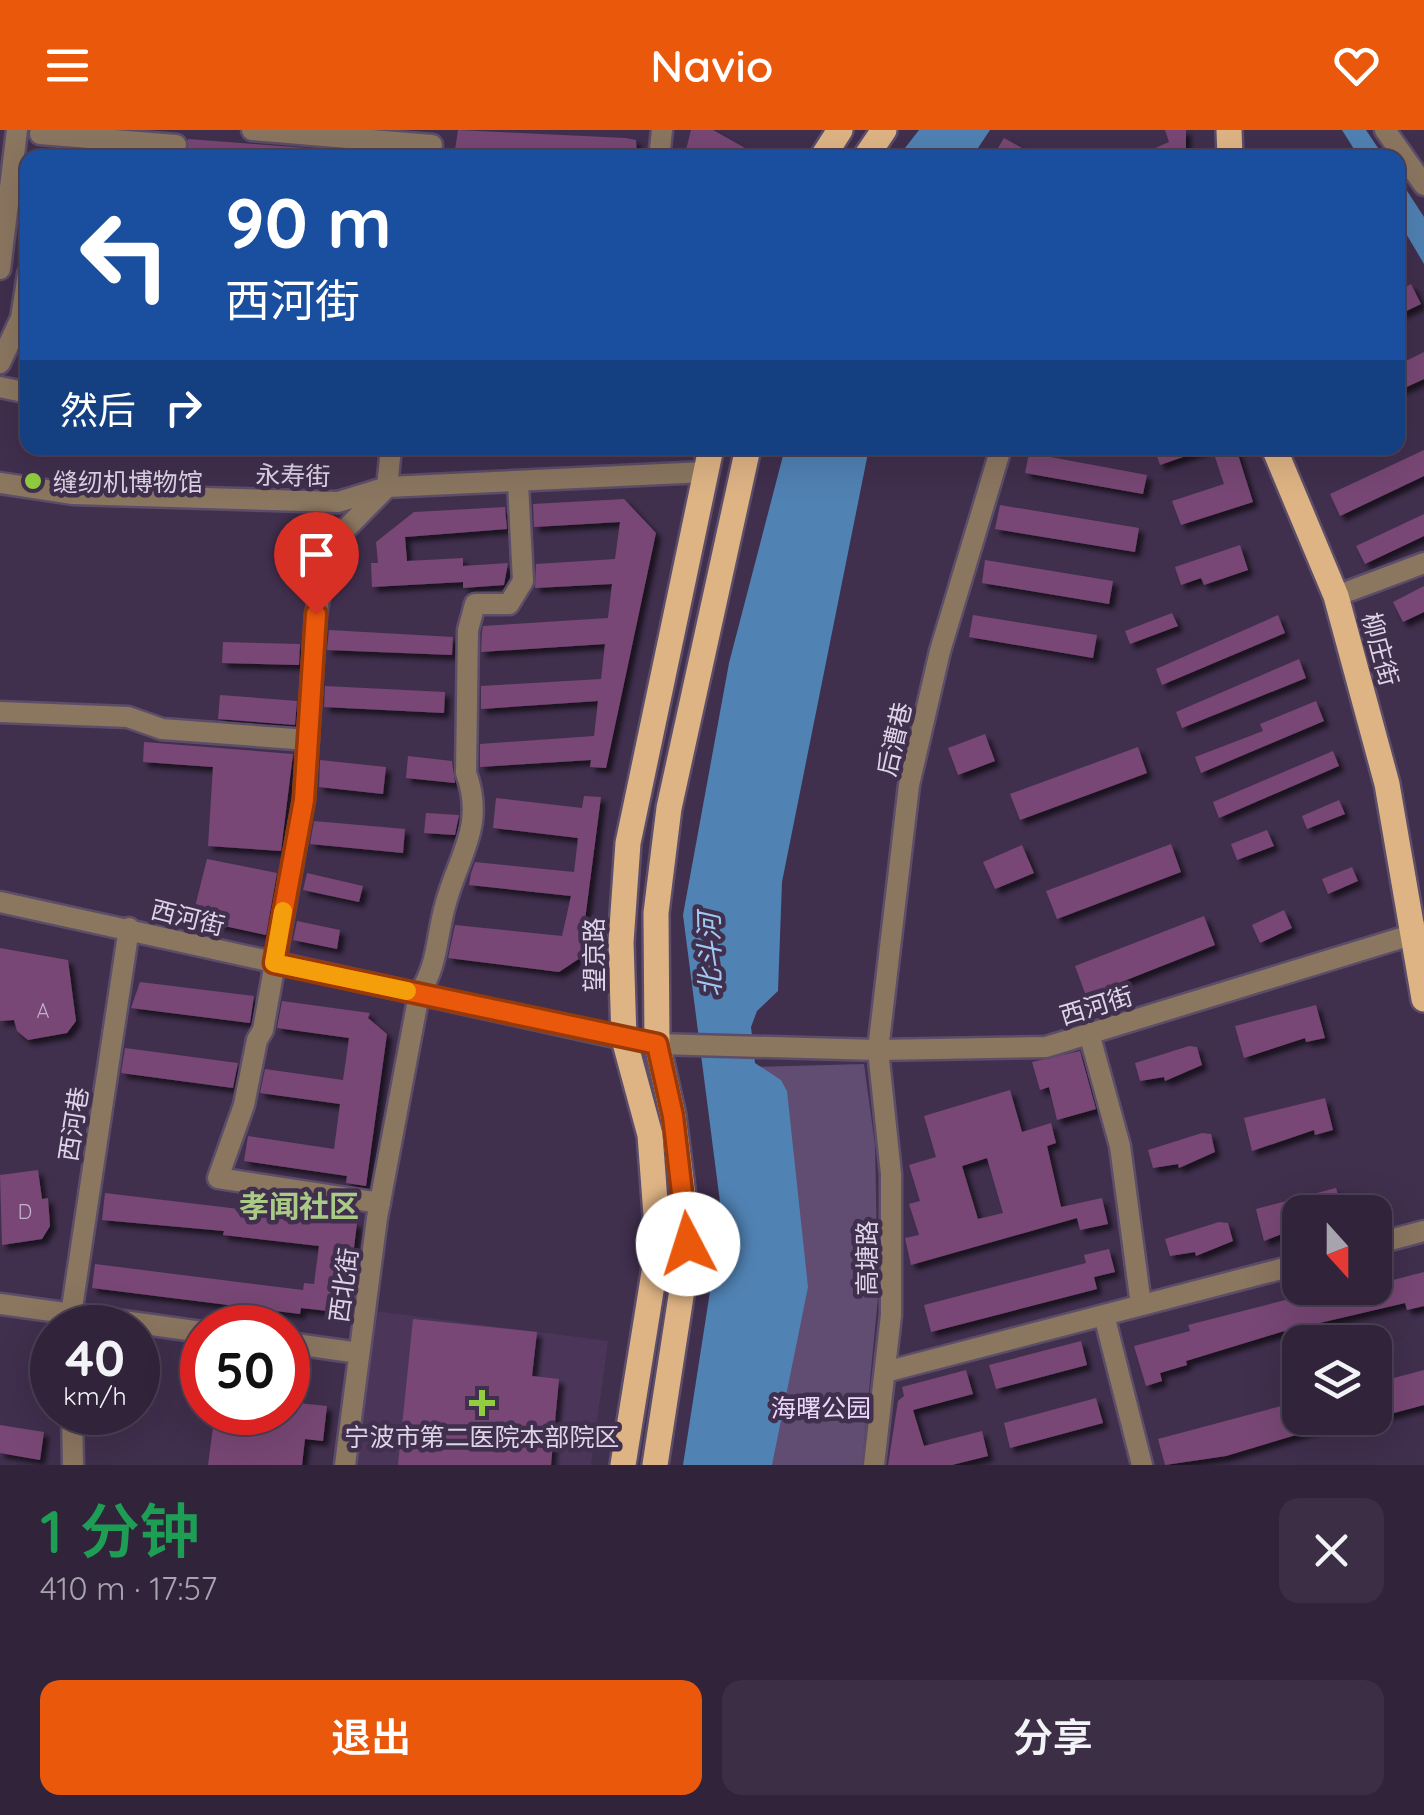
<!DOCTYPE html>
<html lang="zh">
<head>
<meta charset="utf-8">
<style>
	:root { --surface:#30233a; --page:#3c2f45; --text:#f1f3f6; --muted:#a8a4af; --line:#4b4054; --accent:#ea580c }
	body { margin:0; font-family:Quicksand,"Noto Sans SC",sans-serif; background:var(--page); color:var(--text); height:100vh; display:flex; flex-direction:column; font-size:38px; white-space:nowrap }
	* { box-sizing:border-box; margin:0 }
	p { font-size:32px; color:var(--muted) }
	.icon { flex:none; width:55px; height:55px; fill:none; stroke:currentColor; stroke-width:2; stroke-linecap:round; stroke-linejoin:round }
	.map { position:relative; height:1335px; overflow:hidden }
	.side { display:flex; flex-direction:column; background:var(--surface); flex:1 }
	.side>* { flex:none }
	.hud { position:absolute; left:20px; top:20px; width:1385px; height:305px; border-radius:20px; box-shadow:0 10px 40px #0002,0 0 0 2px var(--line); background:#1a4fa0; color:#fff; overflow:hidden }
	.needle { width:65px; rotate:159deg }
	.fabs { position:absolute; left:1282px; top:1065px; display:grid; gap:20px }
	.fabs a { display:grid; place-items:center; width:110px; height:110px; border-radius:20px; background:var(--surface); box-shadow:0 10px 40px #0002,0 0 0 2px var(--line); font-size:50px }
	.speed { position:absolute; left:30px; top:1175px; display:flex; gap:20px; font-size:50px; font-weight:700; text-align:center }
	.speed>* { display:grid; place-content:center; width:130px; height:130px; border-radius:50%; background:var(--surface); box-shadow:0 10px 40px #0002,0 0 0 2px var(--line); line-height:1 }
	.speed small { font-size:25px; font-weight:400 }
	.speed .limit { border:15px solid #d22; background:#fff; color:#111 }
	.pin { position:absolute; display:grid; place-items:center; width:85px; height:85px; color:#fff; margin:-102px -42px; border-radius:50% 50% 50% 0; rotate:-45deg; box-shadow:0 0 10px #0007 }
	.pin .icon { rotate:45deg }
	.me { position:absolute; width:110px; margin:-55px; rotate:355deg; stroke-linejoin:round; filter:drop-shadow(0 0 8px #0008) }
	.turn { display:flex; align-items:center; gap:35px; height:210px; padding:0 40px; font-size:45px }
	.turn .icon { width:130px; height:130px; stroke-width:2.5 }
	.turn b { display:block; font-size:70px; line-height:85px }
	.then { display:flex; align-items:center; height:95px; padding:0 40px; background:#0003; gap:20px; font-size:38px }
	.round { display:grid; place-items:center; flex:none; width:105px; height:105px; border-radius:20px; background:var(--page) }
	.overview { display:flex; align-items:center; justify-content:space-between; height:170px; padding:0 40px }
	h1 { font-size:60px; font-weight:600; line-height:75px; color:#1e9e55 }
	.action { display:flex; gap:20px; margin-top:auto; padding:20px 40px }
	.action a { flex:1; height:115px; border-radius:20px; background:var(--accent); color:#fff; font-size:40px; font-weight:600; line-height:115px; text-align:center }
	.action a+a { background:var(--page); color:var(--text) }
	header { display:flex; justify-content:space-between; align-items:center; height:130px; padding:0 40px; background:var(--accent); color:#fff; font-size:45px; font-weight:600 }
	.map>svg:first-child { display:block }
	.built { fill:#4b365a }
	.green { fill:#614c72 }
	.water { fill:#5082b3 }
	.building { fill:#784774; fill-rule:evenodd; filter:url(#shadow) }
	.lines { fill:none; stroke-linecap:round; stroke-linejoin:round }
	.minor-casing { stroke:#5c4d69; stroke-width:25 }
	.major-casing { stroke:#5c4d69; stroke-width:30 }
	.minor { stroke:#8b7660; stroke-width:20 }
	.major { stroke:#deb485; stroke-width:25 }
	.route-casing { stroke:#983908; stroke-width:25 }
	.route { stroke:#ea580c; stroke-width:18 }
	.slow { stroke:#f59e0b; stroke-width:18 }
	.poi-dot { fill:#91cd3f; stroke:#402f4d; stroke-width:4 }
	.labels { text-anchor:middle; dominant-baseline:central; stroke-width:9; stroke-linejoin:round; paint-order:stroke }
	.number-label { font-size:20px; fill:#c4b1ca }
	.street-label { font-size:25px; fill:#ded4e7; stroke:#402f4d }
	.poi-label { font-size:25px; fill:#ded4e7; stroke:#402f4d; text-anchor:start }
	.park-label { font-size:25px; fill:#ead8fa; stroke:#402f4d }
	.water-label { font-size:28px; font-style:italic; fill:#9fc8f2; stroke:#402f4d }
	.quarter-label { font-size:30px; font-weight:bold; fill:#a9cb86; stroke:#402f4d }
</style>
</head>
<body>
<header><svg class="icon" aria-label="menu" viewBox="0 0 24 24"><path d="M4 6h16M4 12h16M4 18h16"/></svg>Navio<svg class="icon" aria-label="heart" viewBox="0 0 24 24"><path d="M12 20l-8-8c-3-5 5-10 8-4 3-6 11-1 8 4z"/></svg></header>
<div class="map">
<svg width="1424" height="1335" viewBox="0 0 1424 1335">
	<defs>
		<filter id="shadow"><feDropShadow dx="5" dy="5" stdDeviation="2.5" flood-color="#0009"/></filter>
	</defs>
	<rect width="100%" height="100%" fill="#402f4d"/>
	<!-- built -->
	<polygon class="built" points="375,1181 608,1211 591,1335 357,1335"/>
	<!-- green -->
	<polygon class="green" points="864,934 875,1015 878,1167 862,1335 761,1335 749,937"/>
	<!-- water -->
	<g class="water">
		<polygon points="919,0 990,0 972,27 898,27"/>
		<polygon points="1342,0 1366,0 1384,27 1359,27"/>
		<polygon points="1398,47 1424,87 1424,134 1398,90"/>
		<polygon points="785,318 869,318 782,752 778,861 757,881 751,897 755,933 781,950 787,961 808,1157 772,1335 683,1335 718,1110 720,1072 683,785 729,533"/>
	</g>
	<!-- building -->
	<g class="building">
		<polygon points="458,0 626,8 636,10 637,28 460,28 455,20"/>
		<polygon points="691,0 713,0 763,28 684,28"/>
		<polygon points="1165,0 1186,0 1186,28 1132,28 1169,12"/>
		<polygon points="1004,8 1040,28 992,28"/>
		<polygon points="188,9 308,18 307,28 184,28"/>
		<polygon points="1411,154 1421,174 1398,185 1398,161"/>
		<polygon points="1424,222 1424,249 1398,261 1398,235"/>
		<polygon points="1154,318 1205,318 1206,319 1160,335"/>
		<polygon points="1212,318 1236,318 1253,372 1181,395 1172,371 1224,354"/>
		<polygon points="1424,320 1424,346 1340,386 1330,364"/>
		<polygon points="1029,323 1147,345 1143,364 1025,343"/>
		<polygon points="624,369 656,403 606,638 590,637 591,630 480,637 480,614 594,606 598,571 481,579 481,556 601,549 605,514 481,522 482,502 483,496 608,488 612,454 535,458 536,434 615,429 620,392 534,397 533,374"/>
		<polygon points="1000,375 1139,398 1135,422 995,399"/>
		<polygon points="505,377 507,399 405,407 407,431 463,428 463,436 508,433 504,455 463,458 463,452 372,457 371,433 378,433 376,412 414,382"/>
		<polygon points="1424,384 1424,406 1365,434 1356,416"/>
		<polygon points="1240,415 1248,440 1204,455 1201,448 1181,455 1175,437"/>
		<polygon points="985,430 1113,451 1109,474 982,453"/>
		<polygon points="1424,456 1424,482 1403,492 1393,472"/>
		<polygon points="1172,483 1178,496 1130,514 1125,501"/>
		<polygon points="973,485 1097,505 1093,528 969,507"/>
		<polygon points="1278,485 1285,503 1162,555 1156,539"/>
		<polygon points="329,500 453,507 452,525 327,520"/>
		<polygon points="223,512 300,514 299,535 222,533"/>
		<polygon points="1299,529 1306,548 1182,598 1176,582"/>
		<polygon points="325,556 445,562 444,583 324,577"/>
		<polygon points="220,565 297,571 295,595 218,589"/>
		<polygon points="1316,571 1324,591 1201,643 1195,627 1263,601 1260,594"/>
		<polygon points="985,604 995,631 958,645 948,618"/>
		<polygon points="144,612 293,624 281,721 208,716 213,637 143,632"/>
		<polygon points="1138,617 1147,643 1020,690 1010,664"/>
		<polygon points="1333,621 1339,636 1219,688 1213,672"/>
		<polygon points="408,626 452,631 455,653 406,648"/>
		<polygon points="320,630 386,637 383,664 319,657"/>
		<polygon points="584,666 601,667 580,828 559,842 448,828 455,795 562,806 571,766 469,755 471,743 475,732 574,742 578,708 493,698 496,668 582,678"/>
		<polygon points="1339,670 1345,684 1307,699 1302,686"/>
		<polygon points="426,683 459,685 455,705 424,703"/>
		<polygon points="314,691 405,699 403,723 310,714"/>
		<polygon points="1267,700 1274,716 1237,730 1231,714"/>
		<polygon points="1171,714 1181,742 1057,789 1046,761"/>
		<polygon points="1022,715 1034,743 995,759 983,732"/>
		<polygon points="207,729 277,743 266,805 192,789"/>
		<polygon points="1352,737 1358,751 1328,764 1322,749"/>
		<polygon points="307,743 363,756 359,772 303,760"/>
		<polygon points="1284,780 1292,798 1260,813 1252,795"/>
		<polygon points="1204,786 1215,815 1086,866 1075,836"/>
		<polygon points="297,791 340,800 337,819 293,810"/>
		<polygon points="0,818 68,830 76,891 67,903 28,910 17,901 14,890 0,891"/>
		<polygon points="140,852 254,866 250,893 131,878"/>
		<polygon points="282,871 370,883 368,888 387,904 366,1056 346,1053 347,1046 244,1031 248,1006 334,1019 340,974 260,963 265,939 343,950 349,908 277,898"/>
		<polygon points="1316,875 1325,908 1306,912 1305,908 1244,928 1235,896"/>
		<polygon points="1189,916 1197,917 1202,935 1165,951 1164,947 1140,951 1135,933"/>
		<polygon points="125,918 238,933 233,958 121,943"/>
		<polygon points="1080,921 1096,979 1057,990 1049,957 1040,960 1032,932"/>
		<path d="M1010 960 1022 1002 1051 993 1056 1013 1047 1016 1061 1077 1102 1068 1108 1094 1080 1100 1077 1088 911 1135 905 1108 919 1105 909 1074 920 1071 909 1035 936 1027 924 986ZM987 1028 1003 1083 978 1089 962 1036Z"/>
		<polygon points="1325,968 1333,1000 1315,1005 1314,1000 1252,1021 1244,988"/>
		<polygon points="1202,1003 1211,1004 1215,1022 1179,1038 1178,1034 1153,1038 1148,1020"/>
		<polygon points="38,1040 42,1069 48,1068 50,1096 42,1109 2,1115 0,1045"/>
		<polygon points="1336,1058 1343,1082 1300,1082 1300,1097 1264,1111 1256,1079"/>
		<polygon points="105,1063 357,1093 346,1183 301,1178 300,1184 92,1158 95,1134 303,1160 304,1153 314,1154 319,1116 223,1105 224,1101 102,1090"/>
		<polygon points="1219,1092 1228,1093 1233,1111 1196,1126 1195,1122 1170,1126 1165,1109"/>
		<polygon points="1109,1119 1115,1142 1094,1147 1097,1159 931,1202 924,1175 1086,1133 1084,1125"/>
		<polygon points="1424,1142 1424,1176 1407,1180 1405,1173 1281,1202 1186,1231 1187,1235 1160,1243 1162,1251 1146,1256 1134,1216 1190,1201 1188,1195 1332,1158 1375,1158 1375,1146 1387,1143 1389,1151"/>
		<polygon points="413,1189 537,1202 532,1246 559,1249 551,1335 398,1335"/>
		<polygon points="1081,1211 1087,1235 996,1259 989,1235"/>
		<polygon points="966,1240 973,1264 913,1280 924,1316 982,1301 988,1326 952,1335 888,1335 898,1271 904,1266 902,1257"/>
		<polygon points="1424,1240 1424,1275 1375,1288 1375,1253"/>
		<polygon points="1096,1268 1103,1293 1010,1318 1004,1293"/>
		<polygon points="1300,1271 1300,1288 1341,1288 1342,1291 1226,1326 1165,1335 1158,1309"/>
		<polygon points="288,1272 327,1276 323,1311 305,1309 302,1335 208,1335 215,1282 288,1282"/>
		<polygon points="0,1295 44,1302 40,1330 0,1323"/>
	</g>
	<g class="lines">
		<defs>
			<g id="minor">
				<polyline points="252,0 432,15"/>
				<polyline points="1385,0 1424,55"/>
				<polyline points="40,4 176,15"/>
				<polyline points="659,28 662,0"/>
				<polyline points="0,139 17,0"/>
				<polyline points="0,233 21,188 28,144"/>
				<polyline points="0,257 28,263"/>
				<polyline points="0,353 73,364 338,372 387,357 705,342"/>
				<polyline points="1336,466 1424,433"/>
				<polyline points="0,582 128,587 162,599 308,610"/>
				<polyline points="0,772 624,909 657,914 878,920 1046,917 1424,801"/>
				<polyline points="1089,903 1120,1016 1141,1175"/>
				<polyline points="380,1073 218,1048 244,975 257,910 263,900 304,669 316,484 330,415 387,357 391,318"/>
				<polyline points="1375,1114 1424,1101"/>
				<polyline points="0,1174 202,1202"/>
				<polyline points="1104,1185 1142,1335"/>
				<polyline points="69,1198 129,798"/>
				<polyline points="288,1213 359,1223"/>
				<polyline points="885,1242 1300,1134"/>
				<polyline points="72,1282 73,1335"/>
				<path d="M345 1335 377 1088 419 864C438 835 436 809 445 776 457 728 486 696 466 643L468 500 475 474H509L523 451 518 353"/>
				<polyline points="874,1335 891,1185 891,1044 878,920 909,655 940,521 1001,318"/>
			</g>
			<g id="major">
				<polyline points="1229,0 1230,28"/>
				<polyline points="822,28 840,0"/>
				<polyline points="865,28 884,0"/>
				<polyline points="1274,318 1336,466 1387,654 1424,869"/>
				<polyline points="623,1335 656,1130 656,1085 650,1005 624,909 621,812 628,713 711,318"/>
				<polyline points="655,1335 689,1114 673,986 657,914 656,783 669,678 748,318"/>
			</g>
		</defs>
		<!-- minor casing -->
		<use href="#minor" class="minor-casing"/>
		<!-- major casing -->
		<use href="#major" class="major-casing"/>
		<!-- minor -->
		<use href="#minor" class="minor"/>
		<!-- major -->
		<use href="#major" class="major"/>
	</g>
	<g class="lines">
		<defs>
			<polyline id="route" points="316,484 304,670 274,833 657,914 673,986 688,1114"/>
		</defs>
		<!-- route casing -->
		<use href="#route" class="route-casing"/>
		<!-- route -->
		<use href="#route" class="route"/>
		<!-- slow -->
		<polyline class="slow" points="283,781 274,833 407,861"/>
	</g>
	<!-- markers -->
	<g class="poi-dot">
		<circle cx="33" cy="351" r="10"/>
		<path d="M477 1258h10v10h10v10h-10v10h-10v-10h-10v-10h10z"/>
	</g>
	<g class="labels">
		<!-- number labels -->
		<g class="number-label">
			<text x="43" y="880">A</text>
			<text x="25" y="1081">D</text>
		</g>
		<!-- street labels -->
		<g class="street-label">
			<text transform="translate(293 345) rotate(1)">永寿街</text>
			<text transform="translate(1381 519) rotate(75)">柳庄街</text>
			<text transform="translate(894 609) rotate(-77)">后漕巷</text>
			<text transform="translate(188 787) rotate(14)">西河街</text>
			<text transform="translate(593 825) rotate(-90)">望京路</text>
			<text transform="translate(1096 875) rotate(-17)">西河街</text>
			<text transform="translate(73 994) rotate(-81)">西河巷</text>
			<text transform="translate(866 1128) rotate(-90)">高塘路</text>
			<text transform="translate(343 1155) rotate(-82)">西北街</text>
		</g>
		<!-- poi labels -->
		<g class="poi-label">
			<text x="53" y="351">缝纫机博物馆</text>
			<text x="482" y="1306" text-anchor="middle">宁波市第二医院本部院区</text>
		</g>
		<!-- park labels -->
		<g class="park-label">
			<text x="821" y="1277">海曙公园</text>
		</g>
		<!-- water labels -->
		<g class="water-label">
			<text transform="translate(709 825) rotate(-91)">北斗河</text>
		</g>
		<!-- quarter labels -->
		<g class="quarter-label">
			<text x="299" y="1076">孝闻社区</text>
		</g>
	</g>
</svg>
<div class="fabs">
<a><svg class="needle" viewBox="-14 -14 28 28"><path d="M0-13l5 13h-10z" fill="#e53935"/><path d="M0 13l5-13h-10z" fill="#a8a4af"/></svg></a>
<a><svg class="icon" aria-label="layers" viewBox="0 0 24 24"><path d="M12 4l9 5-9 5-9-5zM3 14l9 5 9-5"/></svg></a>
</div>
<div class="speed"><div>40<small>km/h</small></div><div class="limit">50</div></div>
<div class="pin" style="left:316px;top:484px;background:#d93025"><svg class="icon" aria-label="arrive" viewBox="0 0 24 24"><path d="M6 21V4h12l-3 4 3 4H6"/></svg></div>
<svg class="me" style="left:688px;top:1114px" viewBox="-20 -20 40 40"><circle r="19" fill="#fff"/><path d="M0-13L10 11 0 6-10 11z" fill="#ea580c"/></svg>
<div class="hud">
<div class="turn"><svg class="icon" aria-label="left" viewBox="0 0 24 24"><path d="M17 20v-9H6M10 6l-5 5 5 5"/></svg><div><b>90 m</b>西河街</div></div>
<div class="then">然后<svg class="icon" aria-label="right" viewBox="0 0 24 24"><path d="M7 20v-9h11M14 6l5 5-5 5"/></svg></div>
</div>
</div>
<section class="side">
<div class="overview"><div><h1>1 分钟</h1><p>410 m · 17:57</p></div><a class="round"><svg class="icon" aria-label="close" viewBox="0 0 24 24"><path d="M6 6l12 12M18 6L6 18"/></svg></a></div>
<div class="action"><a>退出</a><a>分享</a></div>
</section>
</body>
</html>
